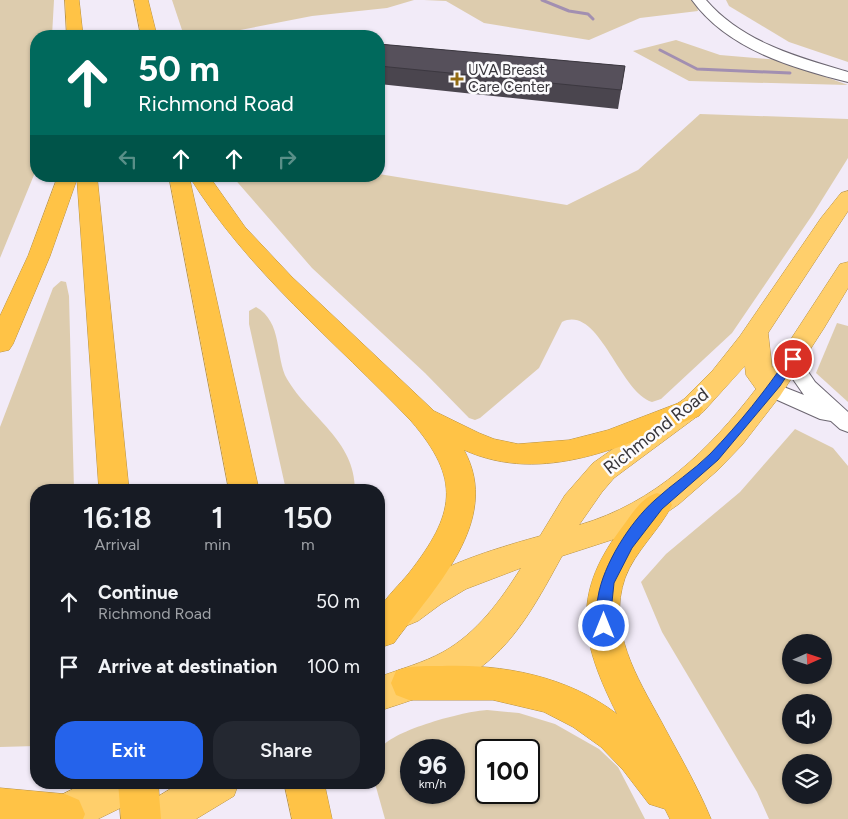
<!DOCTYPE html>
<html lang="en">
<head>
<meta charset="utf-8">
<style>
	:root { --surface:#171b24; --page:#242831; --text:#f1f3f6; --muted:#9ea1a6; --accent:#2563eb }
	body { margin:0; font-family:Figtree,sans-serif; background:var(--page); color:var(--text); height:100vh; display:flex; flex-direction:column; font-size:19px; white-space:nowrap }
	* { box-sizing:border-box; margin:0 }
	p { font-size:16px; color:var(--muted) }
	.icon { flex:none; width:28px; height:28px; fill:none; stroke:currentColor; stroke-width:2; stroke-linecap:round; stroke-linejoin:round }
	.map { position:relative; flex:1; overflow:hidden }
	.side { position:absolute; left:30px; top:484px; width:355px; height:305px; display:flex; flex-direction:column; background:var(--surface); border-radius:20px; box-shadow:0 1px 4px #0004 }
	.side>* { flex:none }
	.banner { position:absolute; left:30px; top:30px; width:355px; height:152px; border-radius:20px; box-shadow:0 1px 4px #0004; background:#00695c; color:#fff; overflow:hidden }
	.needle { width:32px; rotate:87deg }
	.tools { position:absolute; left:782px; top:634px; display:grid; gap:10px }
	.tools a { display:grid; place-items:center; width:50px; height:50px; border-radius:50%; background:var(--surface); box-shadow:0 1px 4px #0004; font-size:25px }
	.speed { position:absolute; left:400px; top:739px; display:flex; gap:10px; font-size:25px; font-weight:700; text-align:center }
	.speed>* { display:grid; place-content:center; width:65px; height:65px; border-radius:50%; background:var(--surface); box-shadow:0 1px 4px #0004; line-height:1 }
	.speed small { font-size:12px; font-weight:400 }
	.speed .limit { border:2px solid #111; border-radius:8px; background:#fff; color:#111 }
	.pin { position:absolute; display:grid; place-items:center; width:42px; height:42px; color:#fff; margin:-21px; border:2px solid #fff; border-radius:50%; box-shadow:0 1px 5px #0007 }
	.me { position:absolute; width:55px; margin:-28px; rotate:0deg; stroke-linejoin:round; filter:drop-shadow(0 0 4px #0008) }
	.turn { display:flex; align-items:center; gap:18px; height:105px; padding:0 25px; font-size:22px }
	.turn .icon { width:65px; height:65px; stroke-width:2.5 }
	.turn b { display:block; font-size:35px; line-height:42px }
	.lanes { display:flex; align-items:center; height:48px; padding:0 25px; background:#0003; justify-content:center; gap:25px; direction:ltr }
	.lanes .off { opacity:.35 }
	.eta { display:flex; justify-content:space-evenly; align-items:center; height:85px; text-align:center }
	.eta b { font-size:30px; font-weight:600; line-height:35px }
	.primary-button { display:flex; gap:10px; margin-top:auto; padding:10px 25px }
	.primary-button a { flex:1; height:58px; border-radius:20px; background:var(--accent); color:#fff; font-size:20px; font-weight:600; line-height:58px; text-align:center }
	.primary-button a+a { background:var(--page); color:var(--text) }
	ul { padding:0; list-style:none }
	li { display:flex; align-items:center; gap:15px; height:65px; padding:0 25px }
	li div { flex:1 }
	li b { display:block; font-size:19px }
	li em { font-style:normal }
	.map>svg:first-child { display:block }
	.green { fill:#ddccae; fill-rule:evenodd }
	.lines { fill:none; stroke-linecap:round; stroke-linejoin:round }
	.stream { stroke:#a28fb1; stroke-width:3 }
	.minor-casing { stroke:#6c6671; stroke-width:2 }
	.tertiary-casing { stroke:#6c6671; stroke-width:2 }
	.trunk-casing { stroke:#b99242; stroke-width:1 }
	.motorway-casing { stroke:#b99242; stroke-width:1 }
	.minor { fill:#fff; fill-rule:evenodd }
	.tertiary { fill:#fff; fill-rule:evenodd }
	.trunk { fill:#ffcf6b; fill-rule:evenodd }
	.motorway { fill:#ffc346; fill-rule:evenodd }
	.wall { fill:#4a454e }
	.building { fill:#56505b; stroke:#3c3840 }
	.route { fill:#2563eb; stroke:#184099 }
	.poi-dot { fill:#936c15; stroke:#fcfbfd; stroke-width:2 }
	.labels { text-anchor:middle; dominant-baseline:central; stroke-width:5; stroke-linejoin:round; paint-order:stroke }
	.far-poi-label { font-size:15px; fill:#38363b; stroke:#fcfbfd; text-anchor:start }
	.street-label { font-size:18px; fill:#38363b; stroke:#fcfbfd }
</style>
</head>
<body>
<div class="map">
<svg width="848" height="819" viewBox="0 0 848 819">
	<rect width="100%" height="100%" fill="#f2ebf8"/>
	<!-- green -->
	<g class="green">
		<polygon points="0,0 54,0 52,36 36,36 36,170 0,258"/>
		<polygon points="172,0 414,0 387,8 312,16 235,31 234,36 184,36"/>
		<polygon points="424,0 695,0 698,11 640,18 589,40 484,23 446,1"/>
		<polygon points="726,0 848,0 848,62 789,42 729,6"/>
		<polygon points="676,40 720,55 779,60 848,85 689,81 633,51"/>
		<path d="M700 114 848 119V158L813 214 732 333 661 399 652 402C619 392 599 304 562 322L539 368 480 418 475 420 469 418 425 373 312 268 232 176H379V174L567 205 638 170Z"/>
		<polygon points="61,281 66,282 69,296 74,490 36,490 36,746 0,747 0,427 53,288"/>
		<path d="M256 307C283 322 275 358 287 379 310 418 355 440 355 490H286L249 324V311Z"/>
		<polygon points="837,323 848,326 848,402 816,373"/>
		<path d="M795 429 833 448 848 466V819H769L757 792 662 632 641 582 666 554 740 492ZM791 642H824V675H791ZM791 702H824V735H791ZM791 762H824V795H791Z"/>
		<path d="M487 710 519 713 555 724 599 749 618 767 645 819H385L376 787V783L379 782C379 773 376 756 381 748 393 730 465 711 487 710ZM411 750H454V792H411ZM486 750H529V792H486Z"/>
	</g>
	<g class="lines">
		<!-- stream -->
		<g class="stream">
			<polyline points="542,0 569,11 588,14 593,19"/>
			<polyline points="660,50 697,69 790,73"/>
		</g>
		<defs>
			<polygon id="minor" points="791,355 798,357 815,382 848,412 848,432 840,429 831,421 820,419 764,394 761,389 764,384 771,382 804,395 781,362 784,357"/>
			<path id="tertiary" d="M692 0H706C742 42 797 57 848 72V82C792 68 727 49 692 0Z"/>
			<g id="trunk">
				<path d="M848 191V211L768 333 772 368 840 264 848 262V288L824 328 780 396 742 445 718 470 679 504 649 525 633 533 562 556C540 596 518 639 481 667 452 688 412 700 379 711V677C400 669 423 663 443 652 477 633 501 600 521 568L466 589 441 604 418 621 406 626 394 621 389 611C407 573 501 547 540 536L565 495 593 463 684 399 713 370 740 336 821 218 841 193ZM745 366 746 375 756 389C709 450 655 503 579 525L602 492 614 478 703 412Z"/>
				<polygon points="87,782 150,782 145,796 98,819 35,819 41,805"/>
				<polygon points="182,782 239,782 234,796 196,819 138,819 144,805"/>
			</g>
			<g id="motorway">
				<polygon points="65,0 79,0 83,36 67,36"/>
				<polygon points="134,0 148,0 157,36 141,36"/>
				<polygon points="58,176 97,176 129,490 99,490 77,179 50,256 13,344 9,350 0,352 0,316 28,256"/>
				<polygon points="169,176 189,176 259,490 229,490"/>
				<path d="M189 176H209L245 227 292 277 434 411 479 433 494 439 518 444 569 440 608 430 689 399 699 402 703 409 699 416C624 445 544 486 464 450 503 521 433 589 394 643L382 647 379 646C379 636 375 617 380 608 387 596 400 584 409 573 455 514 462 480 411 421 335 341 248 272 189 176Z"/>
				<path d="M657 493 668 497 672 505C659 531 635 551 625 578 607 630 637 677 661 721 678 753 697 785 711 819H670L665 809 649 804 623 770 601 747 573 727 544 712 493 700H409L396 695 391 683 396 671C411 665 426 666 442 666 503 664 567 676 617 714 582 644 570 597 620 530 631 516 640 498 657 493Z"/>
				<polygon points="118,782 158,782 161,819 121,819"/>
				<polygon points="284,782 324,782 332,819 292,819"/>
				<polygon points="0,788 65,794 79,800 85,814 83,819 0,819"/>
			</g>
		</defs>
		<!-- minor casing -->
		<use href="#minor" class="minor-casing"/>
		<!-- tertiary casing -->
		<use href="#tertiary" class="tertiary-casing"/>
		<!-- trunk casing -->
		<use href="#trunk" class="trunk-casing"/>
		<!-- motorway casing -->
		<use href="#motorway" class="motorway-casing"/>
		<!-- minor -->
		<use href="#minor" class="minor"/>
		<!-- tertiary -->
		<use href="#tertiary" class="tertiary"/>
		<!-- trunk -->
		<use href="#trunk" class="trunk"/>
		<!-- motorway -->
		<use href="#motorway" class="motorway"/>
	</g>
	<!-- wall -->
	<polygon class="wall" points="379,44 625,66 618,109 379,84"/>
	<!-- building -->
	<polygon class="building" points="379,44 625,66 621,90 379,66"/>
	<!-- route -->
	<path class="route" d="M793 355 798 359 780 386 718 460 662 509 632 548 614 583 609 631 604 633 598 631C594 620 596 608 598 597 603 565 630 522 655 500 672 484 693 471 710 454 739 424 766 390 789 356Z"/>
	<!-- markers -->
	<path class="poi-dot" d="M454.5 71.5h5v5h5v5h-5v5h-5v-5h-5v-5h5z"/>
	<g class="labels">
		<!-- far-poi labels -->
		<g class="far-poi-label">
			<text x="468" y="70">UVA Breast<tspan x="468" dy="17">Care Center</tspan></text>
		</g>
		<!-- street labels -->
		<g class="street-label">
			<text transform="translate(656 431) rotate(-38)">Richmond Road</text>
		</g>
	</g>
</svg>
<div class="tools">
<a><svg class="needle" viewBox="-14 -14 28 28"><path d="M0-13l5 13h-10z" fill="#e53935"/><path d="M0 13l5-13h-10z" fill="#9ea1a6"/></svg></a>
<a><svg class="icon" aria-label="sound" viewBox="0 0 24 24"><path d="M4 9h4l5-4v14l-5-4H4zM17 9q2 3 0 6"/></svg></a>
<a><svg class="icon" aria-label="layers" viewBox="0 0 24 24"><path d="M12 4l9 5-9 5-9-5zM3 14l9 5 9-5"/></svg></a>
</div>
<div class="speed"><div>96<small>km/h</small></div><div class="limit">100</div></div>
<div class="pin" style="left:793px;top:359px;background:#d93025"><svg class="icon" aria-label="arrive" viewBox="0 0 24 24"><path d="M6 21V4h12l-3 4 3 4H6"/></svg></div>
<svg class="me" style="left:604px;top:626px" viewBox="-20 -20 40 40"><circle r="17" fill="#2563eb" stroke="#fff" stroke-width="3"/><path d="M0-11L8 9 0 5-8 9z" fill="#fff"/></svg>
<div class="banner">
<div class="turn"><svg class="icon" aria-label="ahead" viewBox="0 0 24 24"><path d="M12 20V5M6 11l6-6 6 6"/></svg><div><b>50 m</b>Richmond Road</div></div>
<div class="lanes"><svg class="icon off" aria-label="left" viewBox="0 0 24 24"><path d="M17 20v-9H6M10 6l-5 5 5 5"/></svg><svg class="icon" aria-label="ahead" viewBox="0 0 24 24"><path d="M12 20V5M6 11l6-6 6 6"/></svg><svg class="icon" aria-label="ahead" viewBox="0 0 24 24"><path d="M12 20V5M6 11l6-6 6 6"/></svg><svg class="icon off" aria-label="right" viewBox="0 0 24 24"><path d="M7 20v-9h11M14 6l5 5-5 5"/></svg></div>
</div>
<section class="side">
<div class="eta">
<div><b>16:18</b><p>Arrival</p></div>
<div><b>1</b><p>min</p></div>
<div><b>150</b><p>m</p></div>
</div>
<ul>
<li><svg class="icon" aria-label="ahead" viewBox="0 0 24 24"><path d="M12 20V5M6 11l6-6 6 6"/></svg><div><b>Continue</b><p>Richmond Road</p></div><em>50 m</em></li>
<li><svg class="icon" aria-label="arrive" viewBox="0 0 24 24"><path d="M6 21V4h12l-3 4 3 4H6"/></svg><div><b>Arrive at destination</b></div><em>100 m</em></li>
</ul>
<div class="primary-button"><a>Exit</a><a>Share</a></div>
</section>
</div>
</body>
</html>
